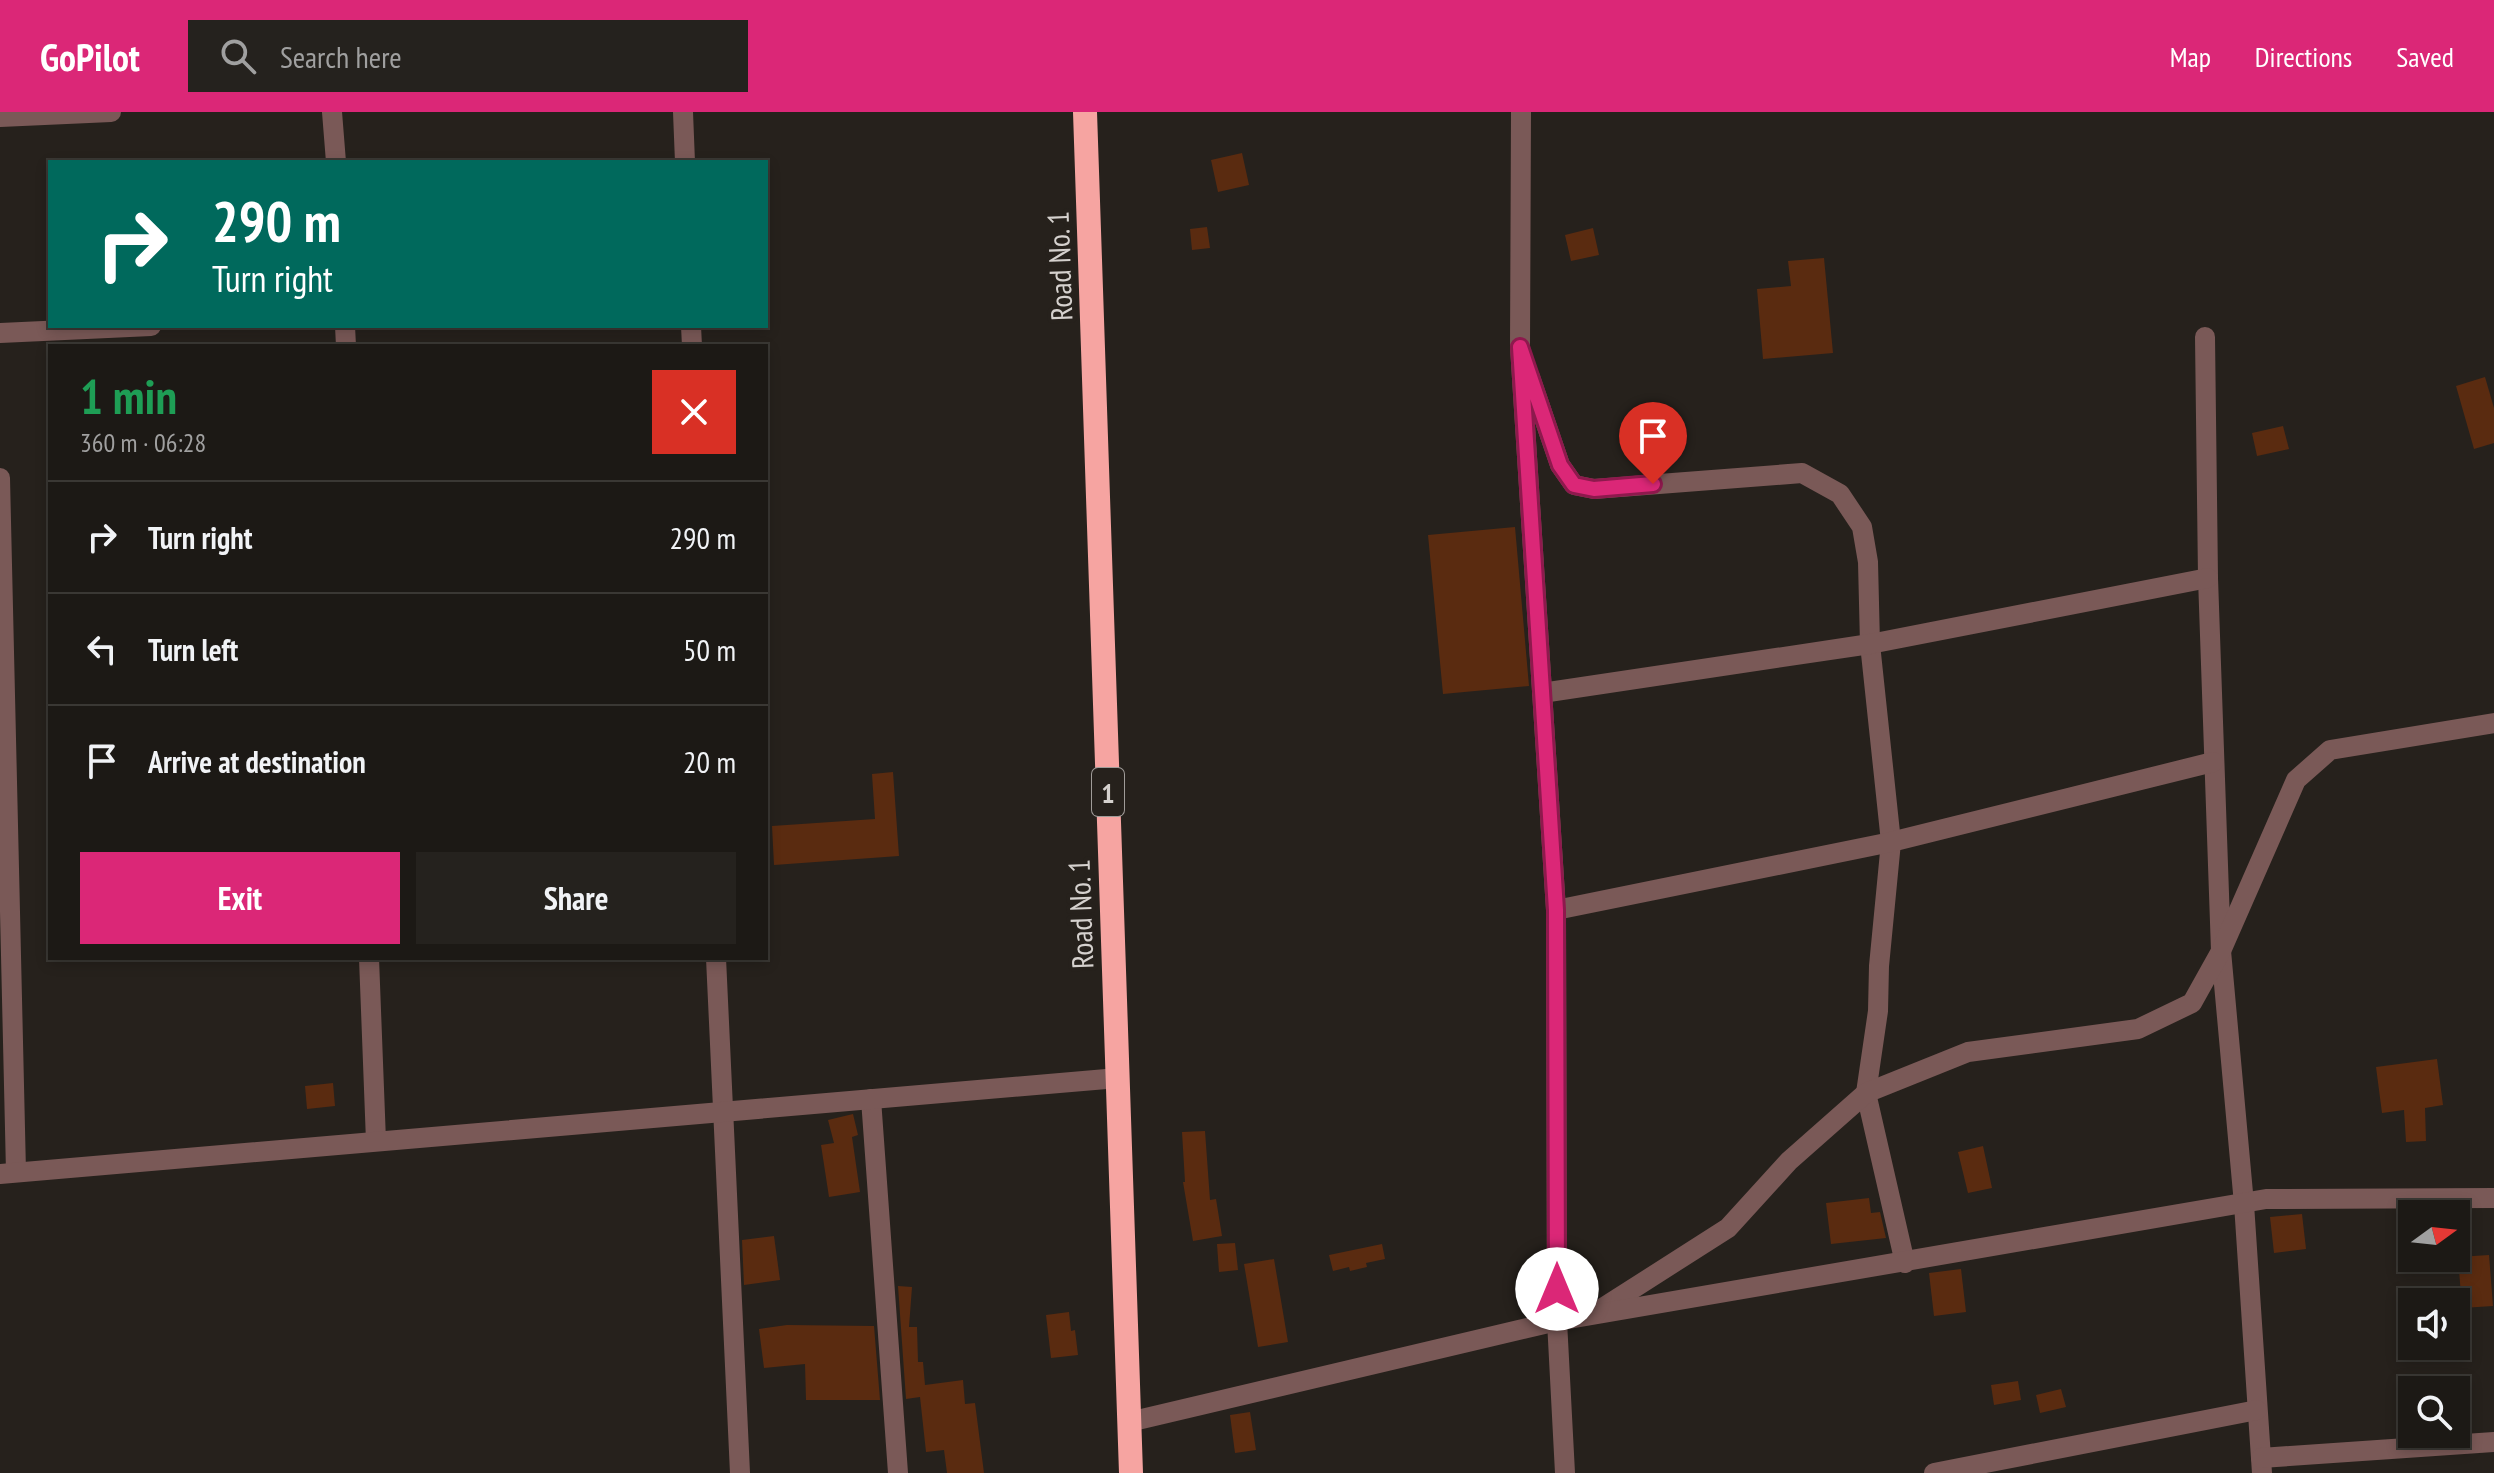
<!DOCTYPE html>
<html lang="en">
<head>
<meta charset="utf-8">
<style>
	:root { --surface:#1c1915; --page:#25221e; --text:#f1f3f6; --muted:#a0a0a0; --line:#3a3834; --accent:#db2777 }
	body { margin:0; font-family:"PT Sans Narrow",sans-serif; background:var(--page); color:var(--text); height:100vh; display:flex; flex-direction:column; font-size:30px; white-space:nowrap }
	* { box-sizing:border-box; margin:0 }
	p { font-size:26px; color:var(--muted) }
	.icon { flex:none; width:44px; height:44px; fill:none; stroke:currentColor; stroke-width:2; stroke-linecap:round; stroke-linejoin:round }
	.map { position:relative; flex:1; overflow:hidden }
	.panel { position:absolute; left:48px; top:232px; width:720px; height:616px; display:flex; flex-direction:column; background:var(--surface); border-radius:0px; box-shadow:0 4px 12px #0003,0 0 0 2px var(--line) }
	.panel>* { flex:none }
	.top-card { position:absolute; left:48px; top:48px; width:720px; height:168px; border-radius:0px; box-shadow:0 4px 12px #0003,0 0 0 2px var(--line); background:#00695c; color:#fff; overflow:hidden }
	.needle { width:52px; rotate:75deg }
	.controls { position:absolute; left:2398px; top:1088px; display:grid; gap:16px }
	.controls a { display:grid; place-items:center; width:72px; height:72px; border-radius:0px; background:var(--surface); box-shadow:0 4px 12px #0003,0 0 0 2px var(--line); font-size:40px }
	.pin { position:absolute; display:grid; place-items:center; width:68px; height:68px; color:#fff; margin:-82px -34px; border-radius:50% 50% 50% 0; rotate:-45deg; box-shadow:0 0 8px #0007 }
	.pin .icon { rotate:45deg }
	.me { position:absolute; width:88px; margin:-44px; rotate:0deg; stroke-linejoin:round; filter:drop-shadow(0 0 6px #0008) }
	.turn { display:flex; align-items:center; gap:28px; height:168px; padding:0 32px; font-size:36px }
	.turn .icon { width:104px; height:104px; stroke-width:2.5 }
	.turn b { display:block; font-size:56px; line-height:68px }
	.round { display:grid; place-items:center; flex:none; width:84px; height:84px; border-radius:0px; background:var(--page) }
	.summary { display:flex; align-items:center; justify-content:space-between; height:136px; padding:0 32px }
	h1 { font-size:48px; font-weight:600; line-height:60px; color:#1e9e55 }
	.button { display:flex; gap:16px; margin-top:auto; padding:16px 32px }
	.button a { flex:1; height:92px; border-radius:0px; background:var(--accent); color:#fff; font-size:32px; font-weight:600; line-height:92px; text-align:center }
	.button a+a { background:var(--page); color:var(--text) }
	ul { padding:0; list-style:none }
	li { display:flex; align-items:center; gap:24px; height:112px; padding:0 32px; border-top:2px solid var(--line) }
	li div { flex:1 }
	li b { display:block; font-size:30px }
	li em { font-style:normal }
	header { display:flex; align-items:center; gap:48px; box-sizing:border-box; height:112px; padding:0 40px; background:var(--accent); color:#fff }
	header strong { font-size:38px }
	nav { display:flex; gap:44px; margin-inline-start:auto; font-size:28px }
	.search { width:560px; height:72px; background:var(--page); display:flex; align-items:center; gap:20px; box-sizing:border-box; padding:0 28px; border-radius:0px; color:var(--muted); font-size:30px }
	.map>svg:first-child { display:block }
	.building { fill:#5a2b10 }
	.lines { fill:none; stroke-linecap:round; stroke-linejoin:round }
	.minor { stroke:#7a5957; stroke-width:20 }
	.highway { stroke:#f6a4a1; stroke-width:24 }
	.route-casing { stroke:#8e194d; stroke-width:20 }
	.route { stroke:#db2777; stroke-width:14 }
	.labels { text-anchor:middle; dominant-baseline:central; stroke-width:8; stroke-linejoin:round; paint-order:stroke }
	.shield { fill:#26211c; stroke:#a09c99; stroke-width:2 }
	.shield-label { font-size:28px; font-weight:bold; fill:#d5d1ce }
	.street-label { font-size:30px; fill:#d5d1ce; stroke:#26211c }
</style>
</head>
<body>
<header>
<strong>GoPilot</strong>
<div class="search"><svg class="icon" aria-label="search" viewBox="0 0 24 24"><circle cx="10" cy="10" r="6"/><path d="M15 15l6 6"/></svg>Search here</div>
<nav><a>Map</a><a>Directions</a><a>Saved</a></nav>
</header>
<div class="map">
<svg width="2494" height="1361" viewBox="0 0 2494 1361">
	<rect width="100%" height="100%" fill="#26211c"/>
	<!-- building -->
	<g class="building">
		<polygon points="1242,41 1249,73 1218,80 1211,48"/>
		<polygon points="1207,115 1210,136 1192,138 1190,117"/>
		<polygon points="1593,116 1599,143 1571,149 1565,123"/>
		<polygon points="1824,146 1833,241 1763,247 1757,177 1791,174 1788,149"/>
		<polygon points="2485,265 2494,296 2494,331 2474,337 2456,274"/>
		<polygon points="2283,314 2289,337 2257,344 2252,321"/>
		<polygon points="1515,415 1529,574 1443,582 1428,423"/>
		<polygon points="893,660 899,744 774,753 772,714 875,707 872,662"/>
		<polygon points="2437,947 2443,993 2425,996 2426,1029 2406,1030 2404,998 2382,1001 2376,955"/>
		<polygon points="333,971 335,994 307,997 305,974"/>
		<polygon points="853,1002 858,1023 852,1025 860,1080 829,1085 821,1033 834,1031 828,1008"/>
		<polygon points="1205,1019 1210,1088 1216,1087 1222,1124 1193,1129 1183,1070 1185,1070 1182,1020"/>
		<polygon points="1983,1034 1992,1076 1968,1081 1958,1040"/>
		<polygon points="1869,1086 1871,1101 1880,1100 1886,1126 1831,1132 1826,1091"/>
		<polygon points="2302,1102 2306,1137 2274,1141 2270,1105"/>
		<polygon points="774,1124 780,1168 744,1173 742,1128"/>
		<polygon points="1235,1131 1238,1158 1219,1160 1217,1132"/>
		<polygon points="1382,1132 1385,1147 1366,1151 1367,1155 1350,1159 1349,1155 1333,1159 1329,1143"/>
		<polygon points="2489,1143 2493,1194 2462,1196 2458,1145"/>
		<polygon points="1274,1147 1288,1230 1258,1235 1244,1152"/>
		<polygon points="1961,1157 1966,1200 1934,1204 1929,1161"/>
		<polygon points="898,1174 912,1175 909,1215 917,1215 918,1250 923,1250 925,1273 963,1268 965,1292 975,1291 984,1361 947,1361 944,1338 926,1340 920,1285 906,1287"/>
		<polygon points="1069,1200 1071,1219 1075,1218 1078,1243 1051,1246 1046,1203"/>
		<polygon points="787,1213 874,1214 880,1288 806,1288 805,1252 764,1256 759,1217"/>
		<polygon points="2018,1269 2021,1288 1994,1293 1991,1273"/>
		<polygon points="2061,1277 2066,1295 2040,1301 2036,1283"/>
		<polygon points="1250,1300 1256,1338 1235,1341 1230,1303"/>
	</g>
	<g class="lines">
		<!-- minor -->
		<g class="minor">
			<polyline points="332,0 336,50"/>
			<polyline points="683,0 685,50"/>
			<polyline points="1521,0 1520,235 1556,798 1557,1209 1565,1361"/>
			<polyline points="0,5 111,0"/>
			<polyline points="345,214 346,234"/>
			<polyline points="691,214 692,234"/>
			<polyline points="0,221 151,214"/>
			<polyline points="2205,225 2208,466 2221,839 2244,1092 2262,1361"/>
			<polyline points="1530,265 1560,353 1574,373 1594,377 1802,361 1840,382 1862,415 1868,450 1870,532 1891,730 1879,854 1878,899 1866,981 1905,1151"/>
			<polyline points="0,366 16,1060"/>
			<polyline points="1542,581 1870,532 2208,466"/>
			<polyline points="1556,798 1891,730 2213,650"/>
			<polyline points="369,846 376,1029"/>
			<polyline points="716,846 740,1361"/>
			<polyline points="871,987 898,1361"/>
			<polyline points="0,1062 1118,966"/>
			<polyline points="1598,1199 1728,1116 1789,1049 1866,981 1968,940 2138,917 2192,891 2221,839 2296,668 2330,638 2494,611"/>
			<polyline points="1129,1310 1557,1209 2266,1087 2494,1086"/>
			<polyline points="2261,1346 2494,1330"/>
			<polyline points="1934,1361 2257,1298"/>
		</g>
		<!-- highway -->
		<polyline class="highway" points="1085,0 1131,1361"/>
	</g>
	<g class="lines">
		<defs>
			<polyline id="route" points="1557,1177 1556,798 1520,235 1560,353 1574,373 1594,377 1653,372"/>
		</defs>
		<!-- route casing -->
		<use href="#route" class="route-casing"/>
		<!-- route -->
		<use href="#route" class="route"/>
	</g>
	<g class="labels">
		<!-- shield labels -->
		<rect class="shield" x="1092" y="656" width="32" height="48" rx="6"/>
		<g class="shield-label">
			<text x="1108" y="680">1</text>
		</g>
		<!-- street labels -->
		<g class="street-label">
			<text transform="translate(1059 154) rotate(-92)">Road No. 1</text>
			<text transform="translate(1080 802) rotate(-92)">Road No. 1</text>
		</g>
	</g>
</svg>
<div class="controls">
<a><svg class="needle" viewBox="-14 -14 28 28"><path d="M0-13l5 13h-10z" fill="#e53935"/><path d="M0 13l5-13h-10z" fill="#a0a0a0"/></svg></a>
<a><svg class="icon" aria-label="sound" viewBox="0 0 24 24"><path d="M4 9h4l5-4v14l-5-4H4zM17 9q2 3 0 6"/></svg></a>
<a><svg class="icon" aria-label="search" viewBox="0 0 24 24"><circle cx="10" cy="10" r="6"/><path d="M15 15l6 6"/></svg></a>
</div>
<div class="pin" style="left:1653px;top:372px;background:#d93025"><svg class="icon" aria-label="arrive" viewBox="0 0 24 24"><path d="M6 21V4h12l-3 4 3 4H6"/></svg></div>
<svg class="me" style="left:1557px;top:1177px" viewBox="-20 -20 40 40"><circle r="19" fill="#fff"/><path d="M0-13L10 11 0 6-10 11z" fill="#db2777"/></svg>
<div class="top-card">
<div class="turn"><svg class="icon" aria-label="right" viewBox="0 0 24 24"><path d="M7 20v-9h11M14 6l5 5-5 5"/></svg><div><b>290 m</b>Turn right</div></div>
</div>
<section class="panel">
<div class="summary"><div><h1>1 min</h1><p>360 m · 06:28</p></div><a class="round" style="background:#d93025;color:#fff"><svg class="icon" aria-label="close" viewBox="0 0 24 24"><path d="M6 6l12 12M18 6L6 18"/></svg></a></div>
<ul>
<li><svg class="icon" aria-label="right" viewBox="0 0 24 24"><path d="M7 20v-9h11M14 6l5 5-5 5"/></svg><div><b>Turn right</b></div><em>290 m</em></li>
<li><svg class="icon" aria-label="left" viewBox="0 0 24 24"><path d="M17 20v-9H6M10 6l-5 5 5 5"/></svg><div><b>Turn left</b></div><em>50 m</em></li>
<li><svg class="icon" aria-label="arrive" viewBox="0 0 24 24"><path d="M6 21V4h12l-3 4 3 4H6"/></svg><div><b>Arrive at destination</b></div><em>20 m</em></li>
</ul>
<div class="button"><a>Exit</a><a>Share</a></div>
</section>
</div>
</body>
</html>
